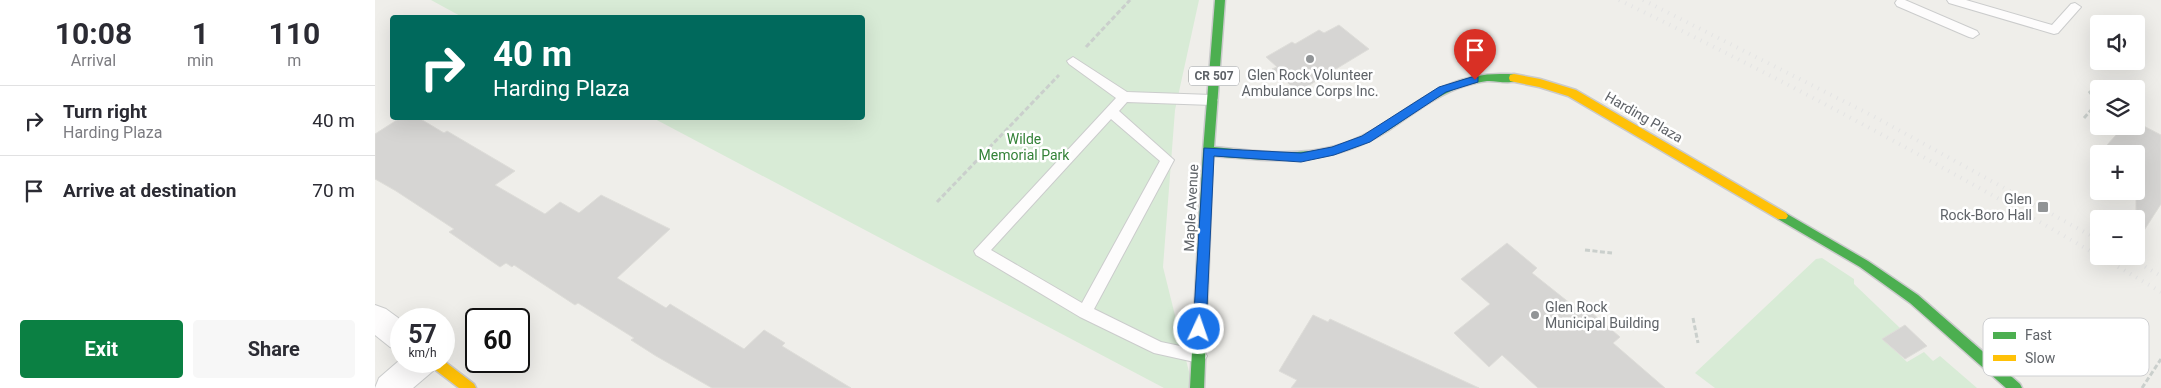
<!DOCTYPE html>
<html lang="en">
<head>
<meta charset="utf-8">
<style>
	:root { --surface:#fff; --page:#f7f7f7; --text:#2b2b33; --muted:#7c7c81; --line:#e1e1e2; --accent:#0b8043 }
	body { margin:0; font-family:Roboto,sans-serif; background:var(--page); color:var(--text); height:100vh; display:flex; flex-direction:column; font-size:19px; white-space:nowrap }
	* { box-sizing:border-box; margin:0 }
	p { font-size:16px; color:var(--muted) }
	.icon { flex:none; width:28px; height:28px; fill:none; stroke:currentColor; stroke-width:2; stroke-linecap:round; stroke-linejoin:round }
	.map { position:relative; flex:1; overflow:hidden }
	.side { display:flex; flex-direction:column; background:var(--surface); width:375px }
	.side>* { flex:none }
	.top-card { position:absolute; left:15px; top:15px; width:475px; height:105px; border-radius:5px; box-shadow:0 5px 20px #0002; background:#00695c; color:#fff; overflow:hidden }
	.buttons { position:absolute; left:1715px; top:15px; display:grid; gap:10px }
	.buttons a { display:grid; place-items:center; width:55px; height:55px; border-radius:5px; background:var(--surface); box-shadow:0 5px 20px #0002; font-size:25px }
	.speed { position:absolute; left:15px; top:308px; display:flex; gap:10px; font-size:25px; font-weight:700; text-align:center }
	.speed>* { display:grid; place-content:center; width:65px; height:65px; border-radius:50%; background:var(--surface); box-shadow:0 5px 20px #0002; line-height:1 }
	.speed small { font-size:12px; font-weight:400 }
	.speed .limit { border:2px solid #111; border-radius:8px; background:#fff; color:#111 }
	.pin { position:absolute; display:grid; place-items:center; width:42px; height:42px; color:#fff; margin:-51px -21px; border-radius:50% 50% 50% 0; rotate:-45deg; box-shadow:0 0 5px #0007 }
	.pin .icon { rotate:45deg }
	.me { position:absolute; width:55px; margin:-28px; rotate:3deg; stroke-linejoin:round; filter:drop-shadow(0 0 4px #0008) }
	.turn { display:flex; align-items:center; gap:18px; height:105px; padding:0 20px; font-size:22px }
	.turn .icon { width:65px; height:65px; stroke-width:2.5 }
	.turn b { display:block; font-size:35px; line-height:42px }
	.eta { display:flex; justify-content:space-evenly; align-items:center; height:85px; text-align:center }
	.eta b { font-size:30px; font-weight:700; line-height:35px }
	.cta { display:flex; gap:10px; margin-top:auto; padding:10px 20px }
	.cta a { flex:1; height:58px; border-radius:5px; background:var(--accent); color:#fff; font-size:20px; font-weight:700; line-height:58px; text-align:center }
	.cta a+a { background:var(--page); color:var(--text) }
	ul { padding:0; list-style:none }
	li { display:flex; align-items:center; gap:15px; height:70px; padding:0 20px; border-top:1px solid var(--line) }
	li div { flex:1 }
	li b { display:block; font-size:19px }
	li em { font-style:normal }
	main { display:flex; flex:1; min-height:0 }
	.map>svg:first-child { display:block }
	.green { fill:#d8ebd6 }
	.building { fill:#d6d5d3; stroke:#deddd9 }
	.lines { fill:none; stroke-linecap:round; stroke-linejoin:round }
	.lane-casing { stroke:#cbcccc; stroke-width:2 }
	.street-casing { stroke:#cbcccc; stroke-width:2 }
	.fast-casing { stroke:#cacacb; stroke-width:3 }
	.slow-casing { stroke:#cacacb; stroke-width:3 }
	.path { stroke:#cacfcc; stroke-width:3; stroke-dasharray:5 2.5; stroke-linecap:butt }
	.lane { fill:#fdfcfc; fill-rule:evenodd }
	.street { fill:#fdfcfc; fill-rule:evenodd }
	.fast { fill:#4caf50; fill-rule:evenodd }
	.slow { fill:#ffc107; fill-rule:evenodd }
	.rail { stroke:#e4e4e4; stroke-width:4; stroke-dasharray:1 6; stroke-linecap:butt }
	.route { fill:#1a73e8; stroke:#114b97 }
	.poi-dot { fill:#919496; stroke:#fff; stroke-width:2 }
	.labels { text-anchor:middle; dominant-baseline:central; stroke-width:5; stroke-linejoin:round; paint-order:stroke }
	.shield { fill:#fff; stroke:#8f9295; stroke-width:1 }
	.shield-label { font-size:12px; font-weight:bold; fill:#5f6368 }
	.poi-label { font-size:14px; fill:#5f6368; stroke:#fff }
	.street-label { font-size:14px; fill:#5f6368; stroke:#fff }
	.park-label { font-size:14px; fill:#348238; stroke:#fff }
	.key { fill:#fff; stroke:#cfd0d2; stroke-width:1 }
	.key-label { font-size:14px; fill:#5f6368 }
</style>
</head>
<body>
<main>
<section class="side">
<div class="eta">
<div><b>10:08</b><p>Arrival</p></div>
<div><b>1</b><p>min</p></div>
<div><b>110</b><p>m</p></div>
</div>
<ul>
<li><svg class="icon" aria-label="right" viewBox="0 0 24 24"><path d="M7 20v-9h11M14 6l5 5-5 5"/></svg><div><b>Turn right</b><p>Harding Plaza</p></div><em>40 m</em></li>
<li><svg class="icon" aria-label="arrive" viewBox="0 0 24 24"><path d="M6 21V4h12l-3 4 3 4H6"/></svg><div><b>Arrive at destination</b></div><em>70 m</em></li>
</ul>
<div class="cta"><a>Exit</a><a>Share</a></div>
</section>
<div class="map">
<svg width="1786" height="388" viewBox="0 0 1786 388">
	<rect width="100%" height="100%" fill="#efeeea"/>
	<!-- green -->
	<g class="green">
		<polygon points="56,0 824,0 800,110 788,267 818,388 789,388 278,118 488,118 488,18 89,18"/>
		<polygon points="1447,258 1479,279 1479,284 1525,328 1508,339 1532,362 1549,352 1558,361 1565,356 1602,388 1340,388 1320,373 1441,259"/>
	</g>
	<!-- building -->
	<g class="building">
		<polygon points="964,25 994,49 923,92 897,69 902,67 891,57 917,42 920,44 944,30 949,33"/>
		<polygon points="25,118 44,118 69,133 72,131 140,171 120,185 170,214 185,202 204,213 226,195 295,229 242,278 291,308 295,304 369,349 389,330 410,343 407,346 476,388 337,388 281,356 256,340 259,338 203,303 200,305 139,265 137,267 131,263 125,267 74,232 79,229 21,191 0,179 0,134"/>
		<polygon points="1761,122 1786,135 1786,204 1761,243 1761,154 1724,154 1749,126 1761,126"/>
		<polygon points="1132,243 1162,268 1157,273 1206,312 1210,307 1245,337 1238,343 1290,388 1163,388 1127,355 1114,367 1079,333 1115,304 1086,279"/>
		<polygon points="938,315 953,322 955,319 1104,388 916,388 922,380 904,371"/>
		<polygon points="1530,325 1552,346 1530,359 1507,339"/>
	</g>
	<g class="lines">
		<defs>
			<g id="lane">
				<polygon points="1522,0 1530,0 1602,31 1604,34 1598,38 1594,37 1522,6 1520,3"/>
				<polygon points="1572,0 1591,0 1677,25 1696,4 1700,3 1706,7 1683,33 1679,34 1574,3"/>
				<path d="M698 57 752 92 837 95 841 97 843 100 841 103 837 105 752 102 744 111 799 160 719 309 786 342 829 351 832 356 829 361 824 363 779 353 705 317 601 255 599 251 741 98 694 64 692 61ZM736 119 785 161 707 303 616 250Z"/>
			</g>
			<g id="street">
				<polygon points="0,305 11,309 26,320 26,350 15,347 0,335"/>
				<polygon points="26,359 26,361 62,361 58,371 38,388 0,388 4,378"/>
			</g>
			<g id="fast">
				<path d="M840 0H850L839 147C879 151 921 157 961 146 1023 129 1054 73 1127 74 1133 74 1140 73 1144 78 1138 86 1121 80 1112 81 1104 82 1096 84 1089 86 1061 95 1038 114 1014 130 956 167 904 162 838 156L829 388H815L828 151Z"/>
				<polygon points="1407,211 1493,261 1543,295 1645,384 1647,388 1631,388 1535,303 1485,267 1403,219 1401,216 1403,213"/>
			</g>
			<g id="slow">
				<polygon points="1139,74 1165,79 1201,90 1411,213 1413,216 1411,219 1403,219 1193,96 1164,87 1135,81 1134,78 1135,75"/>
				<polygon points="53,361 69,361 99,384 101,388 84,388 54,365"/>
			</g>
		</defs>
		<!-- lane casing -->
		<use href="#lane" class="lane-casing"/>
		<!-- street casing -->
		<use href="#street" class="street-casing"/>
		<!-- fast casing -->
		<use href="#fast" class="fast-casing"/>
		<!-- slow casing -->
		<use href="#slow" class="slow-casing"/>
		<!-- path -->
		<g class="path">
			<polyline points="711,47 755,0"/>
			<polyline points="1714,91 1724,104"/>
			<polyline points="1709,118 1724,101"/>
			<polyline points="562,202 684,75"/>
			<polyline points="1210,250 1237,253"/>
			<polyline points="1318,318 1323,343"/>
			<polyline points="1767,388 1786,359"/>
		</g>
		<!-- lane -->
		<use href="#lane" class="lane"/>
		<!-- street -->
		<use href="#street" class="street"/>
		<!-- fast -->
		<use href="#fast" class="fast"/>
		<!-- slow -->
		<use href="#slow" class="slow"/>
		<!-- rail -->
		<g class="rail">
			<path d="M1244 0C1407 79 1567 165 1724 256"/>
			<polyline points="1268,0 1498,116 1724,240"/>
			<polyline points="1725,256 1786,292"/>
			<polyline points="1752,256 1786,276"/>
		</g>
	</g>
	<!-- route -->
	<polygon class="route" points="1100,76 1103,77 1103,82 1071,92 995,142 959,155 926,162 839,156 831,329 829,333 824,335 820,333 818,329 829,148 926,153 957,147 987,136 1064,87"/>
	<!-- markers -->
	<g class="poi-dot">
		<circle cx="935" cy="59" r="5"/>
		<rect x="1662" y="201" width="12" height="12" rx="2.5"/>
		<circle cx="1160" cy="315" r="5"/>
	</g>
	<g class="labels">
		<!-- shield labels -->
		<rect class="shield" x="814" y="66.5" width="50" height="19" rx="4"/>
		<g class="shield-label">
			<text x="839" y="76">CR 507</text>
		</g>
		<!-- poi labels -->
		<g class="poi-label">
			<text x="935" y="75">Glen Rock Volunteer<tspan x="935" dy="16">Ambulance Corps Inc.</tspan></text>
			<text x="1657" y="199" text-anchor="end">Glen<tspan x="1657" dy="16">Rock-Boro Hall</tspan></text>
			<text x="1170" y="307" text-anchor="start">Glen Rock<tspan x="1170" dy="16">Municipal Building</tspan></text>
		</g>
		<!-- street labels -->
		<g class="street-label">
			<text transform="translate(1269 117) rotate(30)">Harding Plaza</text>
			<text transform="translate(816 208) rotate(-87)">Maple Avenue</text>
		</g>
		<!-- park labels -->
		<g class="park-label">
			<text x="649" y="139">Wilde<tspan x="649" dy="16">Memorial Park</tspan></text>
		</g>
	</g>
	<!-- legend -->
	<rect x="1608" y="318" width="166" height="58" rx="8" class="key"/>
	<rect x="1618" y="332" width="23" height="7" fill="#4caf50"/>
	<rect x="1618" y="355" width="23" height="6" fill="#ffc107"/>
	<g class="key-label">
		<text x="1650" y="340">Fast</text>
		<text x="1650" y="363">Slow</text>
	</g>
</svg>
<div class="buttons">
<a><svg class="icon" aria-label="sound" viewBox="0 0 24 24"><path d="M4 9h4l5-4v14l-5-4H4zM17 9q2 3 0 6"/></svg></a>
<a><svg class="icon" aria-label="layers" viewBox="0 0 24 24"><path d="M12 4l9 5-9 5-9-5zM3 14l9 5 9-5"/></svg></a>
<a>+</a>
<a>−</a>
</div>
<div class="speed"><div>57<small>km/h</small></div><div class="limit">60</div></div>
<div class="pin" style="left:1100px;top:80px;background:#d93025"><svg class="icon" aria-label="arrive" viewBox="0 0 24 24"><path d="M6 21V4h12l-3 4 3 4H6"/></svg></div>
<svg class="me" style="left:824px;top:329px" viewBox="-20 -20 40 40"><circle r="17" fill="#1a73e8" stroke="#fff" stroke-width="3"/><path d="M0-11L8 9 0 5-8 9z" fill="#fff"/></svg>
<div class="top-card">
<div class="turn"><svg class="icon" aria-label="right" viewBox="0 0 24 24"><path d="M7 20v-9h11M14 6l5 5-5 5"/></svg><div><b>40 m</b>Harding Plaza</div></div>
</div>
</div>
</main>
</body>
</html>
